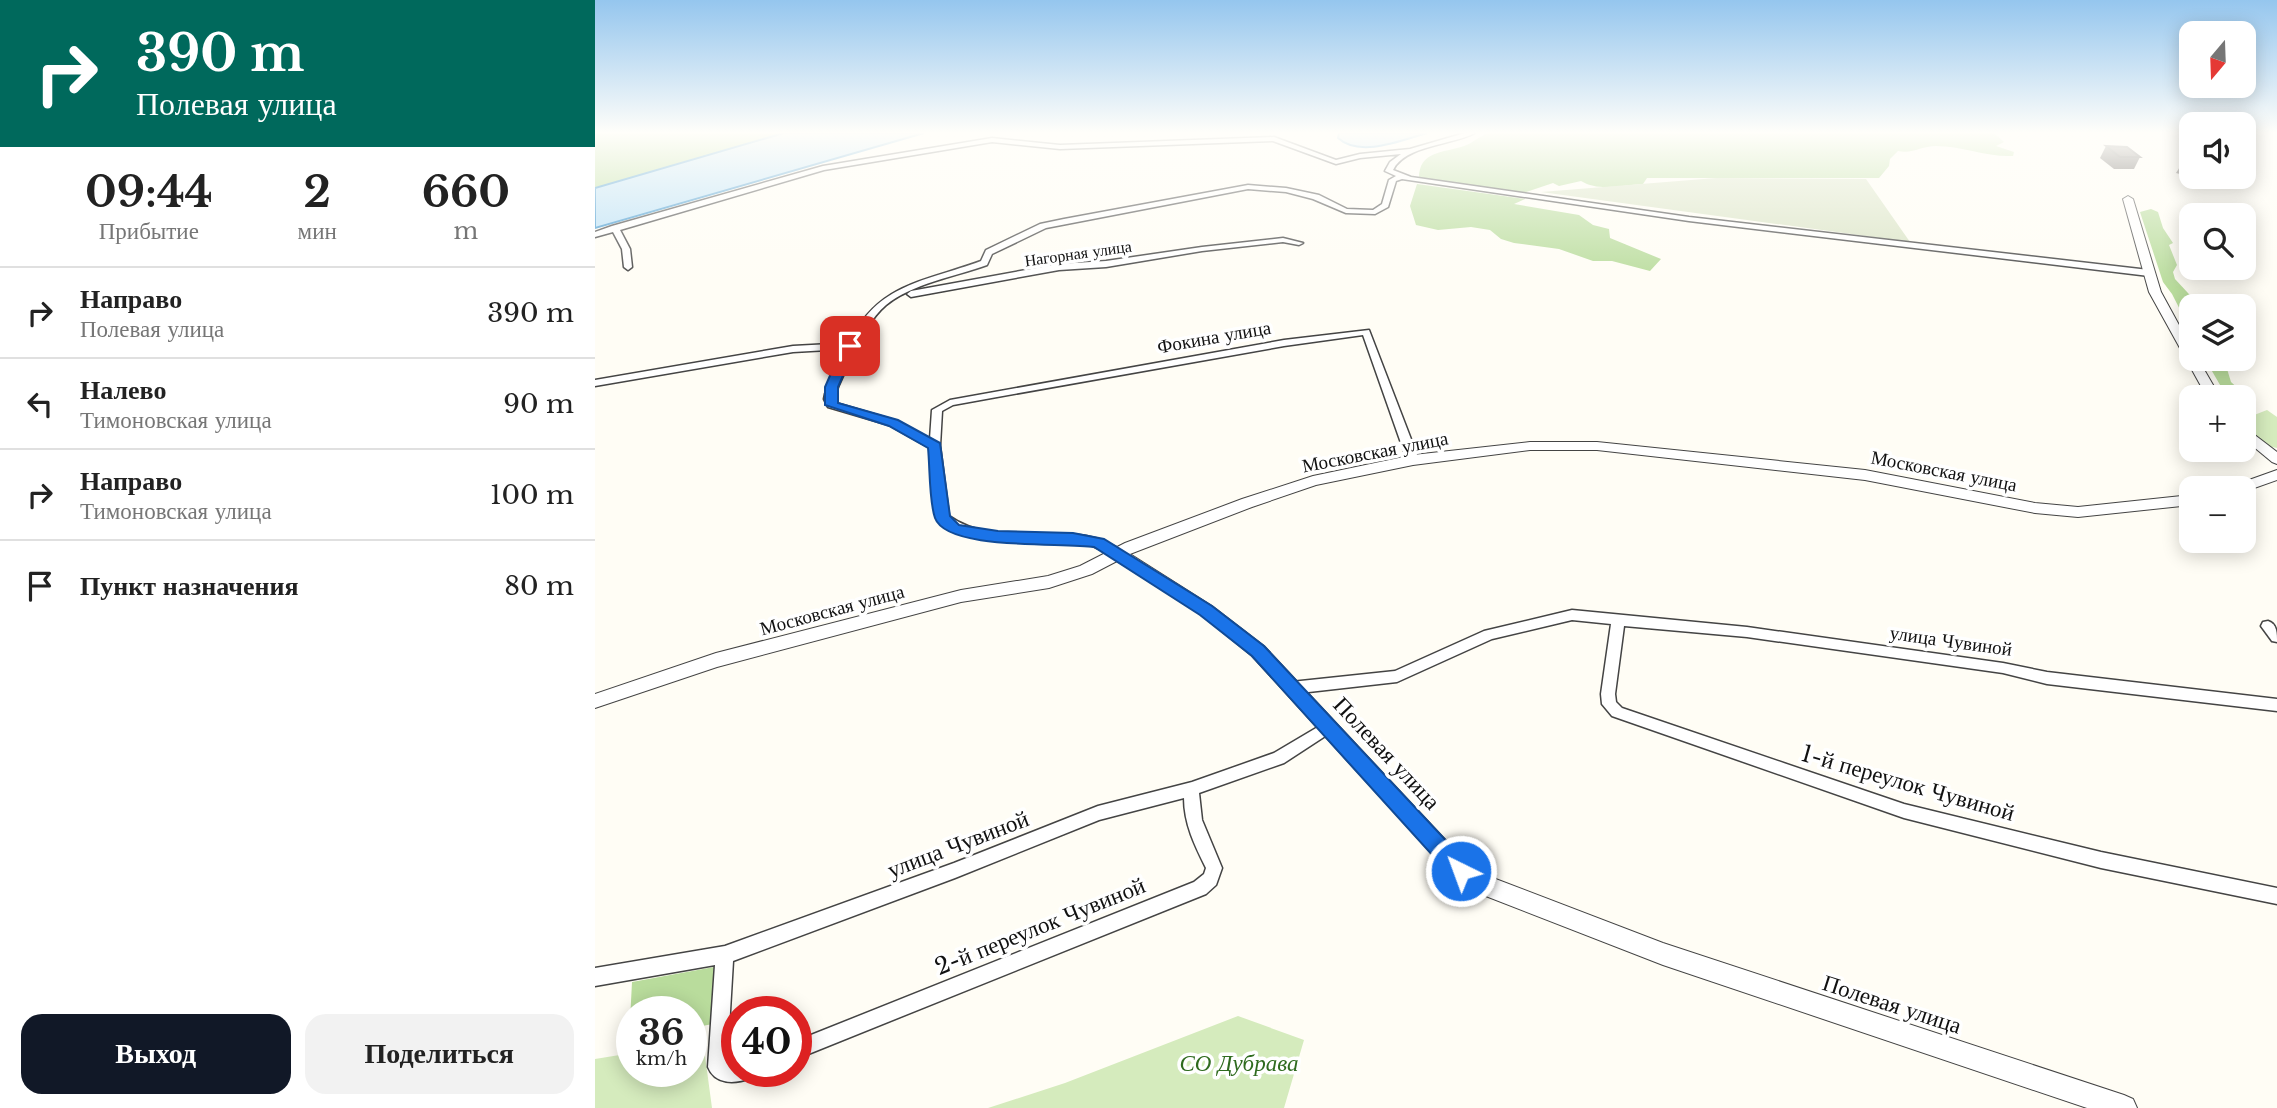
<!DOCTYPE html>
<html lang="ru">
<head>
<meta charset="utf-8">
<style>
	:root { --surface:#fff; --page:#f2f2f2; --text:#222; --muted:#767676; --line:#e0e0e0; --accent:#111827 }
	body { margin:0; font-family:"Libre Baskerville",serif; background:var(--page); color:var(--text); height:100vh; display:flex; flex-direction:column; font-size:26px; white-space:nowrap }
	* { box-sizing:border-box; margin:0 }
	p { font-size:23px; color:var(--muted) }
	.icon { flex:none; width:38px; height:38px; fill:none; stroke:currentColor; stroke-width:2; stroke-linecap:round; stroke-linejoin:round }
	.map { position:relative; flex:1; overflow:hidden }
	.side { display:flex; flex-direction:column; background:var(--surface); width:595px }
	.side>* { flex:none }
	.top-card { background:#00695c; color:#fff; overflow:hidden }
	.needle { width:46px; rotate:199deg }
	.fabs { position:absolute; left:1584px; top:21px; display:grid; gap:14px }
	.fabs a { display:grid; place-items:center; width:77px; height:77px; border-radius:14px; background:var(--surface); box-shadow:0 4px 18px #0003; font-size:35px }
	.speed { position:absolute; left:21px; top:996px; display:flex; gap:14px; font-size:35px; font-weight:700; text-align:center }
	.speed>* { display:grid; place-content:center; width:91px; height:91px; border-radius:50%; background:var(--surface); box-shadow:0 4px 18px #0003; line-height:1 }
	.speed small { font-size:18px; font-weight:400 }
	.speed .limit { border:10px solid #d22; background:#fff; color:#111 }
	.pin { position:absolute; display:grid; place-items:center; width:60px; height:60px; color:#fff; margin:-30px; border-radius:14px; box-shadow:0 4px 10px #0006 }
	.me { position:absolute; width:77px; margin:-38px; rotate:318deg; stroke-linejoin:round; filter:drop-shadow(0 0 5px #0008) }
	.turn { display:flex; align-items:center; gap:24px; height:147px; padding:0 21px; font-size:32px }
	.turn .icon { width:91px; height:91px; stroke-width:2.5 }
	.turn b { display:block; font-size:49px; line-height:60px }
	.eta { display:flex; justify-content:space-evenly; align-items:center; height:119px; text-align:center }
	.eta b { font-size:42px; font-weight:700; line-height:49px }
	.button { display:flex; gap:14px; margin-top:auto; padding:14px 21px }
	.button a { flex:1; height:80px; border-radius:21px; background:var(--accent); color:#fff; font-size:28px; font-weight:700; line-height:80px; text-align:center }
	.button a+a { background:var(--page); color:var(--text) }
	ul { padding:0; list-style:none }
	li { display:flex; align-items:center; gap:21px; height:91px; padding:0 21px; border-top:2px solid var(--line) }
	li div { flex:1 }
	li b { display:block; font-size:26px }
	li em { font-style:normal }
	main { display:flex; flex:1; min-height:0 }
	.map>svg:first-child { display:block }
	.green { fill:#d5ebbd }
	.forest { fill:#b9dc9c }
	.cemetery { fill:#d9e3c4 }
	.water { fill:#b9e0f7; stroke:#3f96cf; stroke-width:2 }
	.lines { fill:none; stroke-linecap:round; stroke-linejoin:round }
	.minor-casing { stroke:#444; stroke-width:3 }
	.tertiary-casing { stroke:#444; stroke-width:2 }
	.minor { fill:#fff; fill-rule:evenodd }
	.tertiary { fill:#fff; fill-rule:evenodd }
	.wall { fill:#4d4742 }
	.building { fill:#5a524d; stroke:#3f3936; stroke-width:2 }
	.route { fill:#1a73e8; stroke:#114b97; stroke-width:2 }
	.labels { text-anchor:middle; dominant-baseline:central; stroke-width:7; stroke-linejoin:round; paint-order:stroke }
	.far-street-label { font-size:16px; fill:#111; stroke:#fff }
	.street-label { font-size:19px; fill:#111; stroke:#fff }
	.near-street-label { font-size:23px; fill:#111; stroke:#fff }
	.near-park-label { font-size:23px; font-style:italic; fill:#2f6b1f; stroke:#fff }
</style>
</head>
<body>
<main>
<section class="side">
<div class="top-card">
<div class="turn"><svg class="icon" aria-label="right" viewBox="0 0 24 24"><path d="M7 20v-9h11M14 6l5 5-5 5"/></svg><div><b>390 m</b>Полевая улица</div></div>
</div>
<div class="eta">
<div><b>09:44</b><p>Прибытие</p></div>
<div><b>2</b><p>мин</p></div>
<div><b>660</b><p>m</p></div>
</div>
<ul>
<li><svg class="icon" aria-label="right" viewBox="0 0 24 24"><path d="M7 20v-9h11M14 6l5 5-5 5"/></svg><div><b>Направо</b><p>Полевая улица</p></div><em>390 m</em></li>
<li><svg class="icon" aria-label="left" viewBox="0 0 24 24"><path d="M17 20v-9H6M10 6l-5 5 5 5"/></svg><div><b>Налево</b><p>Тимоновская улица</p></div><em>90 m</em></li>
<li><svg class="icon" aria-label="right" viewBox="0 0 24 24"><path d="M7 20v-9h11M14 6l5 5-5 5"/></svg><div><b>Направо</b><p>Тимоновская улица</p></div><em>100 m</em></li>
<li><svg class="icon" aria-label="arrive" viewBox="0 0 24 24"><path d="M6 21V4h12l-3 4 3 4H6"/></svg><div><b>Пункт назначения</b></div><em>80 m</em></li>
</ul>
<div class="button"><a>Выход</a><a>Поделиться</a></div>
</section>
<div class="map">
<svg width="1682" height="1108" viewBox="0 0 1682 1108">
	<rect width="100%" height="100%" fill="#fffdf5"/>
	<!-- green -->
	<g class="green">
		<polygon points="1672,410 1682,417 1682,448 1668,445 1649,425 1649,419"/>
		<polygon points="643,1016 709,1040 689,1108 393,1108 470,1083"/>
		<polygon points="108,1041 117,1108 0,1108 0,1059 37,1053 37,1071 96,1071 96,1043"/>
	</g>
	<!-- forest -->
	<g class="forest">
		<polygon points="0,133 189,133 0,188"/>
		<path d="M894 133H1399L1409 142 1401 146 1419 152 1418 156C1391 157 1367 146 1341 146 1326 146 1318 154 1303 151L1295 159 1294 166 1284 178H1052L1048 184C1027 185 1004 192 986 181L964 186 958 183 928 193 824 178C824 151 848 153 869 146 878 143 884 136 894 133Z"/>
		<polygon points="822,184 930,199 919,204 984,215 998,225 1014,229 1015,238 1066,259 1055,271 1017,261 998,261 964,249 919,243 906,239 895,230 876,227 843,230 821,225 815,206"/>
		<polygon points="1556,209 1563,212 1568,228 1578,243 1574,245 1582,265 1578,272 1580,279 1605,306 1596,306 1596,331 1577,294 1568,282 1545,212"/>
		<polygon points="1610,359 1629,359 1636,382 1661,405 1660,414 1649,413 1648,397 1632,397"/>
		<polygon points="119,967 118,1024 96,1028 96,1012 37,1012 37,1041 34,1041 37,982"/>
	</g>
	<!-- cemetery -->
	<polygon class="cemetery" points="1121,178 1271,179 1315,242 946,192"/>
	<!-- water -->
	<g class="water">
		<polygon points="189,133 329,133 0,228 0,188"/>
		<path d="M744 133H832C807 140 765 158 743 138Z"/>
	</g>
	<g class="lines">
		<defs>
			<g id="minor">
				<path d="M870 133H880C858 145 810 145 798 170L816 177 1094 217 1554 270 1558 273 1554 276 1094 221 807 179 801 181 793 207 780 214 751 213 718 199 691 192 653 189 451 228 397 254 392 265C362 276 316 284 291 305 276 318 267 336 259 354 252 369 243 383 239 399L241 403 302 421 335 439 337 410 355 400 689 340 774 330 824 460 822 462 818 464 812 460 768 335 689 346 402 397 358 405 347 411 345 446 354 516C395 545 445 528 491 536 504 538 515 544 526 550L528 553 526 556 522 557C512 554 503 547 492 544 439 533 392 555 344 521L335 448 294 425 233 407 229 399 230 394 251 349 198 352 0 386V380L198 346 254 343C283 283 329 282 386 261L391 250 445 224 469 219 653 185 691 188 724 195 752 209 778 210 787 204 794 180 801 176 790 171 795 162 806 154 765 158 741 164 678 141 465 149 397 142 229 170 25 230 35 249 37 267 33 270 29 267 27 249 18 232 0 237V232L17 226 228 166 397 138 465 145 679 137 741 160 765 154 815 149Z"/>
				<polygon points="688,238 708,243 704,245 688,242 607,251 511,267 464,270 316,297 312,294 316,291 464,264 511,261 607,247"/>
				<polygon points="977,610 1152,627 1408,663 1452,672 1682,699 1682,711 1452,684 1408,673 1152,637 1029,626 1020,694 1021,702 1027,708 1309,804 1506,852 1682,888 1682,904 1506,868 1309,818 1017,716 1007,704 1006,694 1016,624 977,620 897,639 802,682 696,694 691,692 689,688 691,684 696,682 800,671 889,631"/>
				<path d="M1673 621C1682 624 1682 633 1682 642L1677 641 1666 626 1668 622Z"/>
				<path d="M733 721 738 723 740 727 738 731 689 763 604 793 607 820 627 868 621 885 611 894 201 1059V1041L599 882 609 874 611 868C600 846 589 824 589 798L504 820 360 878 138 961 132 1062H142V1071H158L156 1078C140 1084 120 1085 113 1067L120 965 0 986V968L130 946 359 863 503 806 597 782 679 753Z"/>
			</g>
			<g id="tertiary">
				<polygon points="1533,196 1538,199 1566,292 1596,347 1596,359 1603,359 1625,397 1612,397 1554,292 1528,199"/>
				<polygon points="1648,426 1682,452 1682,464 1677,462 1648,438"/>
				<polygon points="935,442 1002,442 1270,470 1440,503 1483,507 1596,495 1596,505 1483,517 1440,513 1270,480 1002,450 935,450 818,465 721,485 657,507 535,554 617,606 669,646 873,864 898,878 1068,943 1529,1095 1538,1099 1542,1108 1492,1108 1068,965 883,893 859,878 657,656 605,614 522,561 497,574 454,588 366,602 122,667 0,708 0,694 121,653 366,590 453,576 485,566 530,543 647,499 718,476 818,455"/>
				<polygon points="1682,470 1682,480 1648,492 1648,488 1638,488 1640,485"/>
			</g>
		</defs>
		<!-- minor casing -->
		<use href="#minor" class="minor-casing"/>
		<!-- tertiary casing -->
		<use href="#tertiary" class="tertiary-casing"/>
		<!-- minor -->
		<use href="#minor" class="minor"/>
		<!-- tertiary -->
		<use href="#tertiary" class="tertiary"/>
	</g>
	<!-- wall -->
	<g class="wall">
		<polygon points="1511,146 1545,157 1539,169 1519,169 1505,158"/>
		<polygon points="1596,152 1596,177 1581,173 1588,162"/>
		<polygon points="1648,169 1653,171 1645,182 1622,182 1597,177 1648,177"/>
	</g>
	<!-- building -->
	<g class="building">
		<polygon points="1511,146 1532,147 1545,157 1525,157"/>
		<polygon points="1596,152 1596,163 1588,162"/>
	</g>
	<!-- sky -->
	<linearGradient id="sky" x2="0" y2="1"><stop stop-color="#95c6ee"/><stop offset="0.46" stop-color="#fffefa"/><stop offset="1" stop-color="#fffefa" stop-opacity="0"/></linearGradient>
	<rect width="1682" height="288" fill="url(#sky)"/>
	<!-- route -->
	<path class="route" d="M255 342 261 346 243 387V403L303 420 345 443 355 516 364 525 403 531 478 533 509 539 617 606 669 646 873 864 876 871 873 878 866 881 858 878 657 656 605 615 499 547C467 542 352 551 340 518 334 501 335 468 333 448L294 426 230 405V387L248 346Z"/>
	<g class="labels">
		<!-- far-street labels -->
		<g class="far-street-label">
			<text transform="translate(483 253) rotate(-8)">Нагорная улица</text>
		</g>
		<!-- street labels -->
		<g class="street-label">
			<text transform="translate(619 337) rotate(-10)">Фокина улица</text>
			<text transform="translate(780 452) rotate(-11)">Московская улица</text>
			<text transform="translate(1349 471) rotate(11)">Московская улица</text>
			<text transform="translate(237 610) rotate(-15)">Московская улица</text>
			<text transform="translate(1356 641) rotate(8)">улица Чувиной</text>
		</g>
		<!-- near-street labels -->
		<g class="near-street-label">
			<text transform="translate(792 753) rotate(47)">Полевая улица</text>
			<text transform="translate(1313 783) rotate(16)">1-й переулок Чувиной</text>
			<text transform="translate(363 844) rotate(-21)">улица Чувиной</text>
			<text transform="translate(445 926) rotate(-22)">2-й переулок Чувиной</text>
			<text transform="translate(1297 1004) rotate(18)">Полевая улица</text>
		</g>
		<!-- near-park labels -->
		<g class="near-park-label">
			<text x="644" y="1063">СО Дубрава</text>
		</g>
	</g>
</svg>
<div class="fabs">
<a><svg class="needle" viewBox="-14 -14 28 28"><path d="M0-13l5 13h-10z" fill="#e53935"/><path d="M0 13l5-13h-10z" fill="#767676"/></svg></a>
<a><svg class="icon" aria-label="sound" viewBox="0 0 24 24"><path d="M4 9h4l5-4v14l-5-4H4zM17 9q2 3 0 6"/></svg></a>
<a><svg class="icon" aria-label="search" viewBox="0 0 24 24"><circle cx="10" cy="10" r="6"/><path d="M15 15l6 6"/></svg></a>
<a><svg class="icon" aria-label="layers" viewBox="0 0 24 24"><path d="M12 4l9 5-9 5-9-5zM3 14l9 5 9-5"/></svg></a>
<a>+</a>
<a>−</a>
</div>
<div class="speed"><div>36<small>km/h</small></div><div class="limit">40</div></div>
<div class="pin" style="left:255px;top:346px;background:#d93025"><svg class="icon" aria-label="arrive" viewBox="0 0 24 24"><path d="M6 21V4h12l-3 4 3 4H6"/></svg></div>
<svg class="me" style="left:866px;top:871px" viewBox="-20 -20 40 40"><circle r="17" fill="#1a73e8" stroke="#fff" stroke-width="3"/><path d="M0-11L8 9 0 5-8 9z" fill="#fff"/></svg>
</div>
</main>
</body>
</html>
